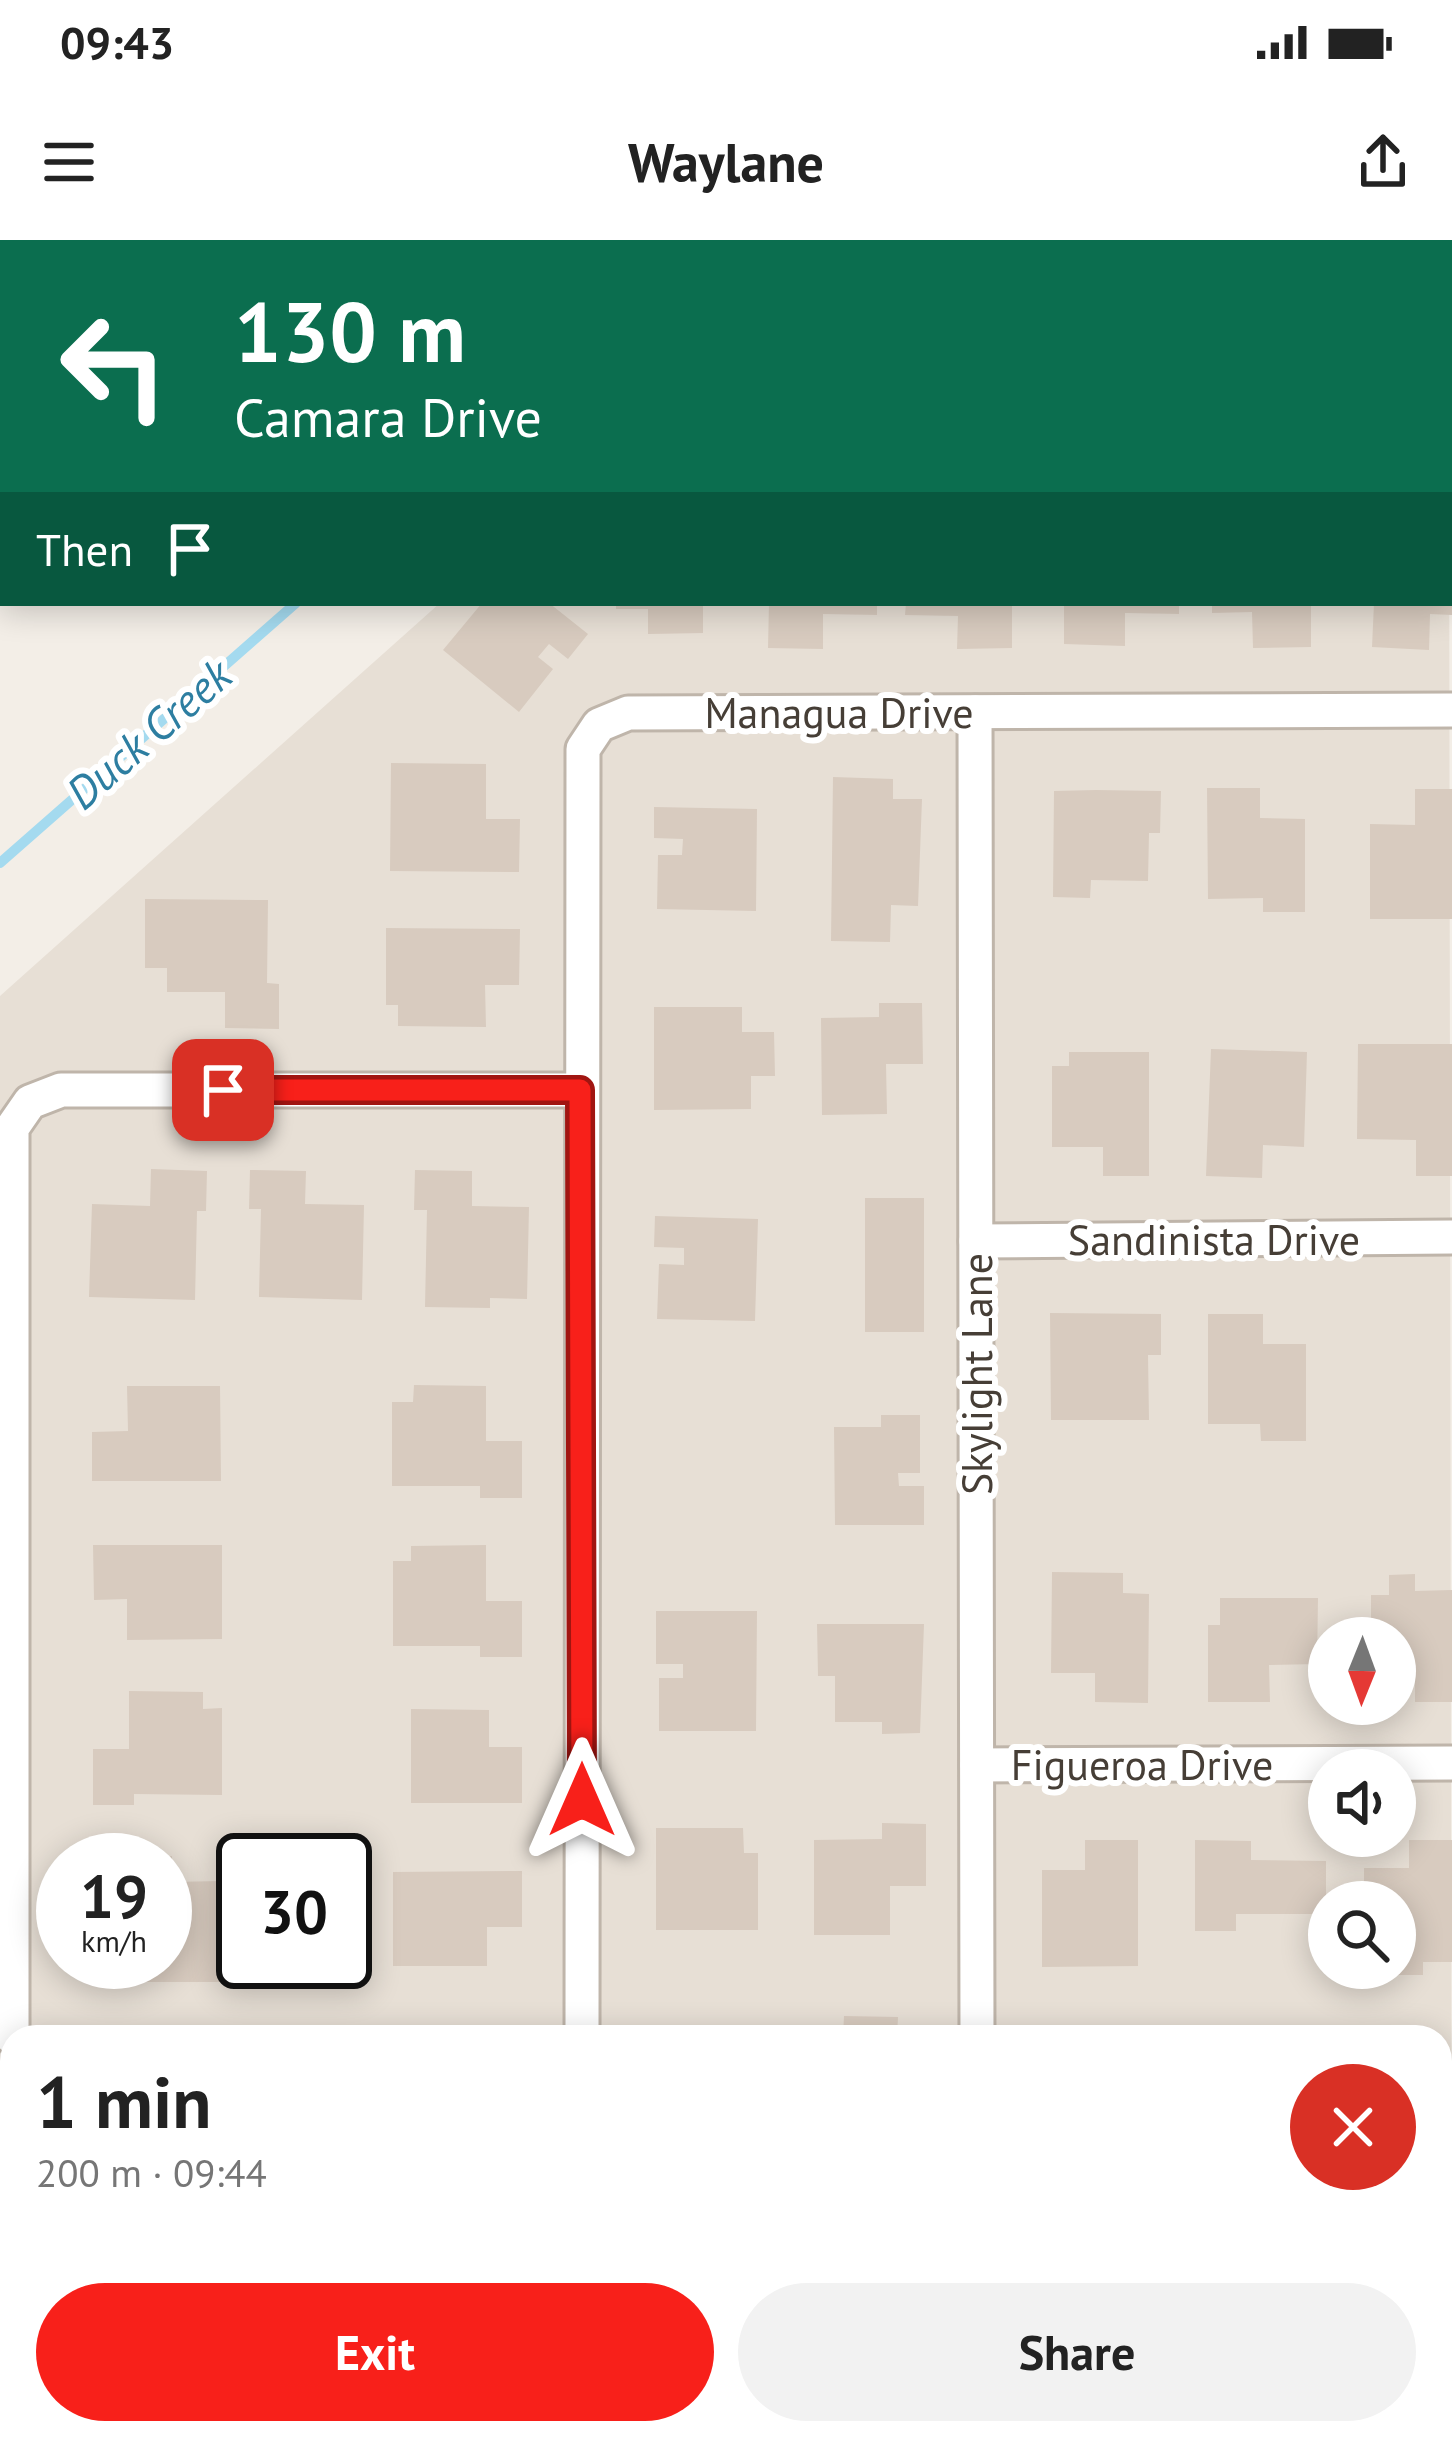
<!DOCTYPE html>
<html lang="en">
<head>
<meta charset="utf-8">
<style>
	:root { --surface:#fff; --page:#f2f2f2; --text:#222; --muted:#767676; --accent:#f8201a }
	body { margin:0; font-family:"PT Sans",sans-serif; background:var(--page); color:var(--text); height:100vh; display:flex; flex-direction:column; font-size:45px; white-space:nowrap }
	* { box-sizing:border-box; margin:0 }
	p { font-size:39px; color:var(--muted) }
	.icon { flex:none; width:66px; height:66px; fill:none; stroke:currentColor; stroke-width:2; stroke-linecap:round; stroke-linejoin:round }
	.map { position:relative; flex:1; overflow:hidden }
	.details { position:absolute; left:0px; top:1785px; width:1452px; height:420px; display:flex; flex-direction:column; background:var(--surface); border-radius:36px 36px 0 0; box-shadow:0 6px 30px #0003 }
	.details>* { flex:none }
	.top-card { position:absolute; left:0px; top:0px; width:1452px; height:366px; box-shadow:0 6px 30px #0003; background:#0b6e4f; color:#fff; overflow:hidden }
	.needle { width:78px; rotate:181deg }
	.tools { position:absolute; left:1308px; top:1377px; display:grid; gap:24px }
	.tools a { display:grid; place-items:center; width:108px; height:108px; border-radius:50%; background:var(--surface); box-shadow:0 6px 30px #0003; font-size:60px }
	.speed { position:absolute; left:36px; top:1593px; display:flex; gap:24px; font-size:60px; font-weight:700; text-align:center }
	.speed>* { display:grid; place-content:center; width:156px; height:156px; border-radius:50%; background:var(--surface); box-shadow:0 6px 30px #0003; line-height:1 }
	.speed small { font-size:30px; font-weight:400 }
	.speed .limit { border:6px solid #111; border-radius:18px; background:#fff; color:#111 }
	.pin { position:absolute; display:grid; place-items:center; width:102px; height:102px; color:#fff; margin:-51px; border-radius:24px; box-shadow:0 6px 18px #0006 }
	.me { position:absolute; width:132px; margin:-66px; rotate:0deg; stroke-linejoin:round; filter:drop-shadow(0 0 9px #0008) }
	.turn { display:flex; align-items:center; gap:42px; height:252px; padding:0 36px; font-size:54px }
	.turn .icon { width:156px; height:156px; stroke-width:2.5 }
	.turn b { display:block; font-size:84px; line-height:102px }
	.then { display:flex; align-items:center; height:114px; padding:0 36px; background:#0003; gap:24px; font-size:45px }
	.round { display:grid; place-items:center; flex:none; width:126px; height:126px; border-radius:63px; background:var(--page) }
	.headline { display:flex; align-items:center; justify-content:space-between; height:204px; padding:0 36px }
	h1 { font-size:72px; font-weight:700; line-height:90px }
	.button { display:flex; gap:24px; margin-top:auto; padding:24px 36px }
	.button a { flex:1; height:138px; border-radius:72px; background:var(--accent); color:#fff; font-size:48px; font-weight:700; line-height:138px; text-align:center }
	.button a+a { background:var(--page); color:var(--text) }
	.status { display:flex; justify-content:space-between; align-items:center; height:84px; padding:0 60px; background:var(--surface); direction:ltr }
	.status svg { height:33px; fill:currentColor }
	header { display:flex; justify-content:space-between; align-items:center; height:156px; padding:0 36px; background:var(--surface); font-size:54px; font-weight:700 }
	.map>svg:first-child { display:block }
	.residential { fill:#e7dfd5; fill-rule:evenodd }
	.lines { fill:none; stroke-linecap:round; stroke-linejoin:round }
	.stream { stroke:#a4daef; stroke-width:10 }
	.building { fill:#d8cbbf }
	.minor-casing { stroke:#bfb5aa; stroke-width:39 }
	.tertiary-casing { stroke:#bfb5aa; stroke-width:48 }
	.minor { stroke:#fff; stroke-width:33 }
	.tertiary { stroke:#fff; stroke-width:42 }
	.route-casing { stroke:#a11511; stroke-width:30 }
	.route { stroke:#f8201a; stroke-width:21 }
	.labels { text-anchor:middle; dominant-baseline:central; stroke-width:12; stroke-linejoin:round; paint-order:stroke }
	.street-label { font-size:42px; fill:#463e36; stroke:#fff }
	.water-label { font-size:45px; font-style:italic; fill:#2d7ea1; stroke:#fff }
</style>
</head>
<body>
<div class="status"><b>09:43</b><svg viewBox="0 0 49 12"><path d="M0 12V9h3v3zM5 12V6h3v6zM10 12V3h3v9zM15 12V0h3v12zM26 1h20v11H26zM47 4h2v5h-2z"/></svg></div>
<header><svg class="icon" aria-label="menu" viewBox="0 0 24 24"><path d="M4 6h16M4 12h16M4 18h16"/></svg>Waylane<svg class="icon" aria-label="share" viewBox="0 0 24 24"><path d="M12 15V3M7 8l5-5 5 5M5 13v7h14v-7"/></svg></header>
<div class="map">
<svg width="1452" height="2205" viewBox="0 0 1452 2205">
	<rect width="100%" height="100%" fill="#f3eee7"/>
	<!-- residential -->
	<g class="residential">
		<polygon points="0,0 629,0 3,3 3,20"/>
		<polygon points="842,0 1452,0 1452,78 1449,3 839,3"/>
		<path d="M1449 207 1452 2205H0V756L440 363H1449ZM1329 1398H1395V1464H1329ZM1329 1530H1395V1596H1329ZM63 1620H165V1722H63ZM243 1620H345V1722H243ZM1329 1662H1395V1728H1329ZM12 1797H1440V2193H12Z"/>
	</g>
	<g class="lines">
		<!-- stream -->
		<g class="stream">
			<polyline points="717,3 720,0"/>
			<polyline points="0,623 296,363"/>
		</g>
	</g>
	<!-- building -->
	<g class="building">
		<polygon points="482,363 549,363 588,394 568,419 549,404 538,417 553,429 519,472 443,410"/>
		<polygon points="616,363 703,363 703,393 648,394 648,369 616,369"/>
		<polygon points="769,363 877,363 877,375 823,374 823,409 768,408"/>
		<polygon points="906,363 1012,363 1012,408 957,409 958,376 905,375"/>
		<polygon points="1064,363 1179,363 1179,374 1125,373 1125,406 1064,404"/>
		<polygon points="1212,363 1311,363 1311,407 1253,408 1252,372 1212,373"/>
		<polygon points="1374,363 1452,363 1452,375 1430,374 1429,410 1372,407"/>
		<polygon points="391,523 486,524 486,579 520,579 519,632 390,631"/>
		<polygon points="833,537 893,539 893,559 922,559 918,666 891,665 890,702 831,701"/>
		<polygon points="1207,548 1260,548 1260,578 1305,579 1305,672 1263,672 1263,658 1208,659"/>
		<polygon points="1415,549 1452,549 1452,679 1370,679 1370,584 1415,585"/>
		<polygon points="1096,550 1161,551 1160,593 1149,593 1148,641 1091,640 1090,658 1053,657 1054,551"/>
		<polygon points="654,567 757,569 756,671 657,669 658,615 682,615 683,599 654,598"/>
		<polygon points="145,659 268,660 267,743 279,744 279,789 225,788 225,752 167,752 167,728 145,728"/>
		<polygon points="386,688 520,689 519,745 485,745 486,787 398,786 398,765 386,765"/>
		<polygon points="879,763 922,763 923,824 886,824 887,874 822,875 821,778 879,777"/>
		<polygon points="654,767 742,767 742,792 774,792 775,836 751,836 751,869 654,870"/>
		<polygon points="1358,804 1452,804 1452,936 1416,936 1416,900 1357,899"/>
		<polygon points="1211,809 1307,812 1304,907 1263,905 1262,938 1206,936"/>
		<polygon points="1069,812 1149,812 1149,936 1103,936 1103,907 1052,907 1052,826 1069,826"/>
		<polygon points="151,929 207,931 206,971 197,971 195,1060 89,1057 92,964 150,966"/>
		<polygon points="250,930 306,931 305,964 364,965 362,1060 259,1057 261,969 249,969"/>
		<polygon points="415,930 472,931 472,966 529,967 527,1059 490,1058 490,1068 425,1067 427,970 414,970"/>
		<rect x="865" y="958" width="59" height="134"/>
		<polygon points="655,976 758,979 755,1081 657,1079 659,1024 684,1025 684,1008 654,1007"/>
		<polygon points="1050,1073 1161,1074 1161,1115 1148,1115 1149,1180 1051,1180"/>
		<polygon points="1208,1074 1263,1074 1263,1104 1306,1104 1306,1201 1261,1201 1260,1184 1208,1184"/>
		<polygon points="414,1145 486,1146 486,1201 522,1201 522,1258 480,1258 480,1246 392,1246 392,1162 413,1162"/>
		<polygon points="127,1146 220,1146 221,1241 92,1241 92,1192 128,1191"/>
		<polygon points="881,1175 920,1175 920,1233 898,1233 899,1246 924,1246 924,1285 835,1285 834,1187 881,1187"/>
		<polygon points="93,1305 222,1305 222,1399 127,1400 127,1359 94,1360"/>
		<polygon points="486,1305 486,1361 522,1361 522,1417 480,1417 480,1406 393,1406 393,1321 411,1321 411,1306"/>
		<polygon points="1052,1332 1123,1333 1123,1353 1149,1354 1148,1463 1095,1462 1095,1433 1051,1433"/>
		<polygon points="1415,1334 1415,1351 1452,1350 1452,1462 1415,1462 1415,1432 1395,1432 1395,1398 1371,1398 1371,1355 1389,1355 1389,1335"/>
		<polygon points="1220,1358 1318,1358 1317,1424 1269,1425 1270,1462 1208,1462 1208,1385 1220,1385"/>
		<polygon points="656,1371 757,1371 756,1491 659,1491 659,1438 683,1438 683,1424 656,1424"/>
		<polygon points="817,1384 924,1384 920,1493 882,1494 882,1482 835,1482 835,1436 818,1436"/>
		<polygon points="129,1451 203,1452 203,1469 222,1468 222,1555 134,1554 134,1565 93,1565 93,1509 129,1509"/>
		<polygon points="411,1469 489,1470 489,1507 522,1507 522,1563 411,1563"/>
		<polygon points="882,1583 926,1584 926,1646 890,1646 890,1695 814,1695 814,1600 882,1599"/>
		<polygon points="656,1588 743,1588 744,1613 758,1613 758,1690 656,1690"/>
		<polygon points="1085,1600 1138,1600 1138,1726 1042,1727 1042,1630 1085,1630"/>
		<polygon points="1195,1600 1251,1601 1251,1620 1326,1621 1326,1674 1236,1674 1236,1691 1195,1691"/>
		<polygon points="1409,1600 1452,1600 1452,1722 1423,1722 1423,1735 1364,1735 1364,1728 1395,1728 1395,1662 1364,1662 1364,1628 1409,1628"/>
		<polygon points="172,1616 172,1642 222,1641 221,1742 124,1742 124,1722 165,1722 165,1617"/>
		<polygon points="522,1631 522,1687 487,1687 487,1726 393,1726 393,1632"/>
		<polygon points="844,1776 898,1777 897,1797 843,1797"/>
		<rect x="393" y="1785" width="94" height="12"/>
		<rect x="94" y="1793" width="129" height="4"/>
		<rect x="1440" y="1894" width="12" height="114"/>
		<rect x="92" y="2193" width="97" height="12"/>
		<rect x="263" y="2193" width="101" height="12"/>
		<rect x="429" y="2193" width="102" height="12"/>
		<rect x="852" y="2193" width="53" height="12"/>
		<rect x="1047" y="2193" width="98" height="12"/>
		<rect x="1222" y="2193" width="97" height="12"/>
	</g>
	<g class="lines">
		<defs>
			<g id="minor">
				<polyline points="335,3 335,0"/>
				<polyline points="975,472 977,1797"/>
				<polyline points="976,1001 1452,997"/>
				<polyline points="977,1525 1452,1523"/>
				<polyline points="12,1797 12,888 30,862 61,850 581,850"/>
				<polyline points="582,1797 583,509 599,485 628,473 1452,470"/>
				<polyline points="1440,2067 1452,2067"/>
				<polyline points="583,2193 583,2205"/>
				<polyline points="11,2205 12,1950"/>
				<polyline points="973,2205 973,2193"/>
			</g>
			<g id="tertiary">
				<polyline points="0,74 3,74"/>
				<polyline points="1449,137 1452,138"/>
			</g>
		</defs>
		<!-- minor casing -->
		<use href="#minor" class="minor-casing"/>
		<!-- tertiary casing -->
		<use href="#tertiary" class="tertiary-casing"/>
		<!-- minor -->
		<use href="#minor" class="minor"/>
		<!-- tertiary -->
		<use href="#tertiary" class="tertiary"/>
	</g>
	<g class="lines">
		<defs>
			<polyline id="route" points="223,850 580,850 582,1560"/>
		</defs>
		<!-- route casing -->
		<use href="#route" class="route-casing"/>
		<!-- route -->
		<use href="#route" class="route"/>
	</g>
	<g class="labels">
		<!-- street labels -->
		<g class="street-label">
			<text x="839" y="472">Managua Drive</text>
			<text x="1214" y="999">Sandinista Drive</text>
			<text transform="translate(976 1134) rotate(-90)">Skylight Lane</text>
			<text x="1142" y="1524">Figueroa Drive</text>
		</g>
		<!-- water labels -->
		<g class="water-label">
			<text transform="translate(148 493) rotate(-41)">Duck Creek</text>
		</g>
	</g>
</svg>
<div class="tools">
<a><svg class="needle" viewBox="-14 -14 28 28"><path d="M0-13l5 13h-10z" fill="#e53935"/><path d="M0 13l5-13h-10z" fill="#767676"/></svg></a>
<a><svg class="icon" aria-label="sound" viewBox="0 0 24 24"><path d="M4 9h4l5-4v14l-5-4H4zM17 9q2 3 0 6"/></svg></a>
<a><svg class="icon" aria-label="search" viewBox="0 0 24 24"><circle cx="10" cy="10" r="6"/><path d="M15 15l6 6"/></svg></a>
</div>
<div class="speed"><div>19<small>km/h</small></div><div class="limit">30</div></div>
<div class="pin" style="left:223px;top:850px;background:#d93025"><svg class="icon" aria-label="arrive" viewBox="0 0 24 24"><path d="M6 21V4h12l-3 4 3 4H6"/></svg></div>
<svg class="me" style="left:582px;top:1560px" viewBox="-20 -20 40 40"><path d="M0-17L14 15 0 8-14 15z" fill="#f8201a" stroke="#fff" stroke-width="4"/></svg>
<div class="top-card">
<div class="turn"><svg class="icon" aria-label="left" viewBox="0 0 24 24"><path d="M17 20v-9H6M10 6l-5 5 5 5"/></svg><div><b>130 m</b>Camara Drive</div></div>
<div class="then">Then<svg class="icon" aria-label="arrive" viewBox="0 0 24 24"><path d="M6 21V4h12l-3 4 3 4H6"/></svg></div>
</div>
<section class="details">
<div class="headline"><div><h1>1 min</h1><p>200 m · 09:44</p></div><a class="round" style="background:#d93025;color:#fff"><svg class="icon" aria-label="close" viewBox="0 0 24 24"><path d="M6 6l12 12M18 6L6 18"/></svg></a></div>
<div class="button"><a>Exit</a><a>Share</a></div>
</section>
</div>
</body>
</html>
